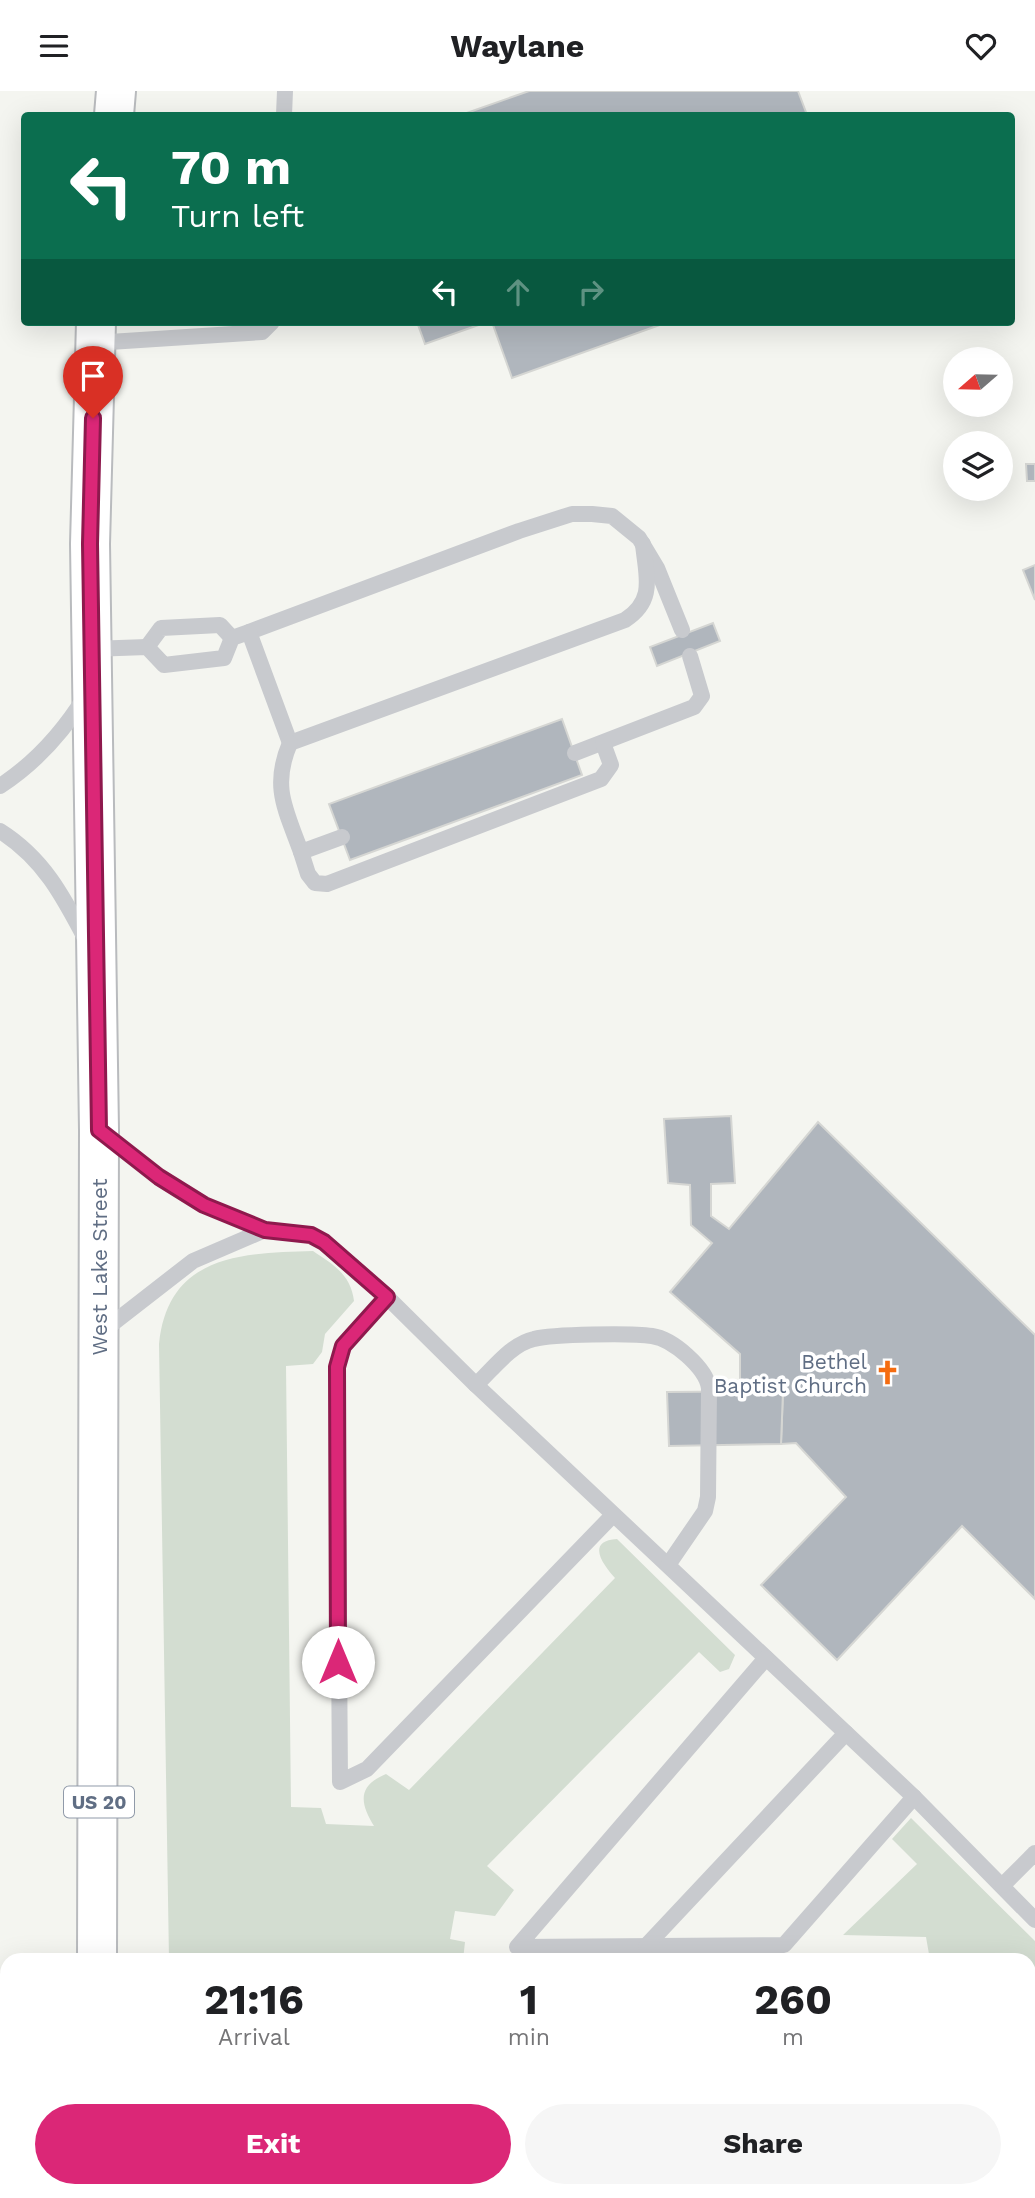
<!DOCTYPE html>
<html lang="en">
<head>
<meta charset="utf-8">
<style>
	:root { --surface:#fff; --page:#f6f6f6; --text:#202124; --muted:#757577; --accent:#db2777 }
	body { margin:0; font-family:"Work Sans",sans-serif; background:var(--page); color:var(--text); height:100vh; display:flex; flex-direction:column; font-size:26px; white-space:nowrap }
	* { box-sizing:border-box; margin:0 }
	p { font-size:23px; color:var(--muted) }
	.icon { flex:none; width:38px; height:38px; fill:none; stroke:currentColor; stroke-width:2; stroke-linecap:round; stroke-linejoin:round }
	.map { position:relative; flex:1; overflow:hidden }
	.details { position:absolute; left:0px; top:1862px; width:1036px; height:245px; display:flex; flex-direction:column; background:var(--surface); border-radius:21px 21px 0 0; box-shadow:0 7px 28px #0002 }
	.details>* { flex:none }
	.top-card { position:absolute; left:21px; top:21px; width:994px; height:214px; border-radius:7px; box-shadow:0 7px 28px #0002; background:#0b6e4f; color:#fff; overflow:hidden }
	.needle { width:46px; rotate:250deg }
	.tools { position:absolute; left:943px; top:256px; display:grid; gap:14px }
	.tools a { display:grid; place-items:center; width:70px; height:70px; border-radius:50%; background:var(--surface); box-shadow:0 7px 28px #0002; font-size:35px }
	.pin { position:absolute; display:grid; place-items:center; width:60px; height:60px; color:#fff; margin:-72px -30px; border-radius:50% 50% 50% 0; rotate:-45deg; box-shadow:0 0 7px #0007 }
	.pin .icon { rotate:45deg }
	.me { position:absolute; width:77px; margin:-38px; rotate:0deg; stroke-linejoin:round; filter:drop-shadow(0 0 5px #0008) }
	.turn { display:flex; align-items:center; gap:24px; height:147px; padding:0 35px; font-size:32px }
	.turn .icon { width:91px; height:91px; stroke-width:2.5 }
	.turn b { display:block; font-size:49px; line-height:60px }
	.lanes { display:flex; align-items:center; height:66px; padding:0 35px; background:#0003; justify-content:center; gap:35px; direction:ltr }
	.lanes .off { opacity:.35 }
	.eta { display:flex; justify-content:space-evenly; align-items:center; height:119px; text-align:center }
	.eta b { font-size:42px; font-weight:700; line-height:49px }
	.primary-button { display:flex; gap:14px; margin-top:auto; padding:14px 35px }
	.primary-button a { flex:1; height:80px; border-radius:42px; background:var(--accent); color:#fff; font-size:28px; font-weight:700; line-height:80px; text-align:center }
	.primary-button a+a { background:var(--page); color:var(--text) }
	header { display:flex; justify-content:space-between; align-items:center; height:91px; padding:0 35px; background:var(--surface); font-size:32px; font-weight:700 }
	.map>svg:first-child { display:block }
	.green { fill:#d3ddd1 }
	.building { fill:#b0b6bd; stroke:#d5d6d3; stroke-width:2 }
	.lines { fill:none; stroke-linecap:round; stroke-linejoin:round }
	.secondary-casing { stroke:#babdc2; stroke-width:42 }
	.highway-casing { stroke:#b9bbbe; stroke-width:42 }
	.path { stroke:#bec0c2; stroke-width:4.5; stroke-dasharray:3.5 3.5; stroke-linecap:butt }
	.lane { stroke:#c8cace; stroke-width:16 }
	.street { stroke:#c8cace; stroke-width:32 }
	.secondary { stroke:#fff; stroke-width:38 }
	.highway { stroke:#fff; stroke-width:38 }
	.route-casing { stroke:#8e194d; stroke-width:18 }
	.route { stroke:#db2777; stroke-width:12 }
	.labels { text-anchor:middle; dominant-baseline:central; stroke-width:7; stroke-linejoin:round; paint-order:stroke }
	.shield { fill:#fff; stroke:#909aa9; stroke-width:2 }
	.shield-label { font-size:19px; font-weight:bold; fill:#606e84 }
	.street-label { font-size:21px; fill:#606e84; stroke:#fff }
	.poi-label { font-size:21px; fill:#606e84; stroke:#fff; text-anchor:end }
</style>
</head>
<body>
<header><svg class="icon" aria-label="menu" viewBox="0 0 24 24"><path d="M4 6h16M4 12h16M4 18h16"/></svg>Waylane<svg class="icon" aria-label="heart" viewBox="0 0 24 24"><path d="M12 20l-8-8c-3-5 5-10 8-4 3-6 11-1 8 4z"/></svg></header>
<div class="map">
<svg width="1035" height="2107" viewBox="0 0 1035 2107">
	<rect width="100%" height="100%" fill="#f4f5f0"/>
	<!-- green -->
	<g class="green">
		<path d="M313 1160C334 1174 351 1184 354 1210L325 1243 322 1261 313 1273 286 1275 291 1716 321 1717 326 1733 374 1735C360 1712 357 1695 386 1683L409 1699 615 1487C605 1476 584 1450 617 1448L735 1564 729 1578 720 1581 699 1561 487 1775 514 1799 495 1825 455 1820 450 1848 465 1851 463 1869H169L159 1253C168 1164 241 1162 313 1160Z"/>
		<polygon points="911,1727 1035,1850 1035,1999 1029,2000 1029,1869 930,1869 926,1846 843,1844 917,1773 892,1748"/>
		<polygon points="1035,2092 1035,2107 971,2107 1001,2100 1029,2100 1029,2093"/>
		<polygon points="229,2100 322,2100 374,2107 217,2107"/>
	</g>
	<!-- building -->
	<g class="building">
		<polygon points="529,0 798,0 807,24 461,24"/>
		<polygon points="417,231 487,231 425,253"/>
		<polygon points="492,231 668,231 512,287"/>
		<polygon points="1026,373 1035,373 1035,390 1027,390"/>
		<polygon points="1035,474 1035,509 1023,479"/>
		<polygon points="713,532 720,550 657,575 650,556"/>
		<polygon points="562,628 582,684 350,769 329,713"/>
		<polygon points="731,1025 735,1092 711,1093 711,1125 729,1138 818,1031 1035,1244 1035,1508 962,1435 837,1569 761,1494 846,1406 796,1352 781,1353 783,1300 740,1301 740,1263 670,1201 712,1152 691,1134 690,1094 668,1092 664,1028"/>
		<polygon points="783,1300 781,1353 669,1355 667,1301"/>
	</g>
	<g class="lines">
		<defs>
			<polyline id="secondary" points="1029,2036 1035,2035"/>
			<g id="highway">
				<polyline points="114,24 116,0"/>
				<polyline points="96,231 90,453 99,1039 97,1869"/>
				<polyline points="79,2107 81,2100"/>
			</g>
		</defs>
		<!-- secondary casing -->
		<use href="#secondary" class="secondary-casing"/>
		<!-- highway casing -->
		<use href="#highway" class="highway-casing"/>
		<!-- path -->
		<g class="path">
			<polyline points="0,1884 6,1882"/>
			<polyline points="1029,1943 1035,1943"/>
		</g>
		<!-- lane -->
		<g class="lane">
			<polyline points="284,24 285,0"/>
			<polyline points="94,252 262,241 272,231"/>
			<polyline points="249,541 519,440 572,423 592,423 612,425 639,447 657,477 682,539"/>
			<polyline points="147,556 161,537 220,534 232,547"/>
			<path d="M91 558 147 556 164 574 224 567 232 547 249 541 290 652 625 529C656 509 646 485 643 453"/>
			<path d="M290 652C271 696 286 719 301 761L342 746"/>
			<polyline points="575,662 694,616 702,605 690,565"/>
			<path d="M0 695C34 673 63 641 85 606"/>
			<path d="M0 740C43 767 63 805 86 849"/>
			<polyline points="301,761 308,783 315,792 327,793 601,688 611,674 603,652"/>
			<polyline points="101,1041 159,1086 204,1114 265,1139 311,1144 324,1151 387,1206 476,1294 914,1706 1035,1829"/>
			<polyline points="387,1206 343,1255 337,1276 340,1691 367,1678 613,1424"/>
			<polyline points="103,1240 193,1170 265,1139"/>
			<path d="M476 1294C493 1278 511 1253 534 1248 553 1243 632 1242 652 1245 673 1248 706 1277 709 1297L708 1406 705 1420 668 1474"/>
			<polyline points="766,1567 517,1856 784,1854 914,1706"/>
			<polyline points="1003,1794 1035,1762"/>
			<polyline points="646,1855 846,1642"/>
			<polyline points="399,2107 399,2100"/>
		</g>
		<!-- street -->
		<polyline class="street" points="0,1985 7,1986"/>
		<!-- secondary -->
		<use href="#secondary" class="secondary"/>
		<!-- highway -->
		<use href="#highway" class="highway"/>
	</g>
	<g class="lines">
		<defs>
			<polyline id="route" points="93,327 90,453 99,1039 159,1086 204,1114 265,1139 311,1144 324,1151 387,1206 343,1255 337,1276 338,1571"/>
		</defs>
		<!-- route casing -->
		<use href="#route" class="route-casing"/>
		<!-- route -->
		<use href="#route" class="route"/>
	</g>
	<!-- icons -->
	<defs>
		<symbol id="church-bare" viewBox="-9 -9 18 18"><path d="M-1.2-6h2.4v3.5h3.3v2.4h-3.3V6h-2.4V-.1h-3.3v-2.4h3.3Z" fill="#f56c10" stroke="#fff" stroke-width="2.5" paint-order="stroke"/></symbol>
	</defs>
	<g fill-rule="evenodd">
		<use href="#church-bare" x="870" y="1264" width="35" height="35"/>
	</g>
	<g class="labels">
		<!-- shield labels -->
		<rect class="shield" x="64" y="1695.5" width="70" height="31" rx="5"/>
		<g class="shield-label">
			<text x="99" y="1711">US 20</text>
		</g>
		<!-- street labels -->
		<g class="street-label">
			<text transform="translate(99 1176) rotate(-90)">West Lake Street</text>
		</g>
		<!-- poi labels -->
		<g class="poi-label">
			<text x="867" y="1270">Bethel<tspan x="867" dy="24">Baptist Church</tspan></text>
		</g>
	</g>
</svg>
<div class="tools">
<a><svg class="needle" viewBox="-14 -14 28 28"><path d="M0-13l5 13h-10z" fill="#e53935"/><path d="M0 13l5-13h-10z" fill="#757577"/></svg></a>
<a><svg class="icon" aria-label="layers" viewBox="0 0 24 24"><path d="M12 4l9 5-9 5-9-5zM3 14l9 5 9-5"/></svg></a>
</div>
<div class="pin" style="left:93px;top:327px;background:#d93025"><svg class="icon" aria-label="arrive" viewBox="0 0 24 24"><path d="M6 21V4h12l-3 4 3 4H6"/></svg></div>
<svg class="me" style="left:338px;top:1571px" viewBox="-20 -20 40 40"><circle r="19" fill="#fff"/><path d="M0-13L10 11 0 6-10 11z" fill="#db2777"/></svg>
<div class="top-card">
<div class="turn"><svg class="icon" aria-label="left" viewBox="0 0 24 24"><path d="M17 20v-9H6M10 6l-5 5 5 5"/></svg><div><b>70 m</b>Turn left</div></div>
<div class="lanes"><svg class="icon" aria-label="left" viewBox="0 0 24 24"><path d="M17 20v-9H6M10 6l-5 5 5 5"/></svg><svg class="icon off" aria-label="ahead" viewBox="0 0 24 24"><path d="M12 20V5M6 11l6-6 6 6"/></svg><svg class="icon off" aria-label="right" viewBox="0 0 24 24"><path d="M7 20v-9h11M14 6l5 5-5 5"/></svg></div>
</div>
<section class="details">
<div class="eta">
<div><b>21:16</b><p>Arrival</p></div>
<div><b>1</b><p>min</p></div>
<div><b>260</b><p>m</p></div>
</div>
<div class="primary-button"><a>Exit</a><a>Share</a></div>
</section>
</div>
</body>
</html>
